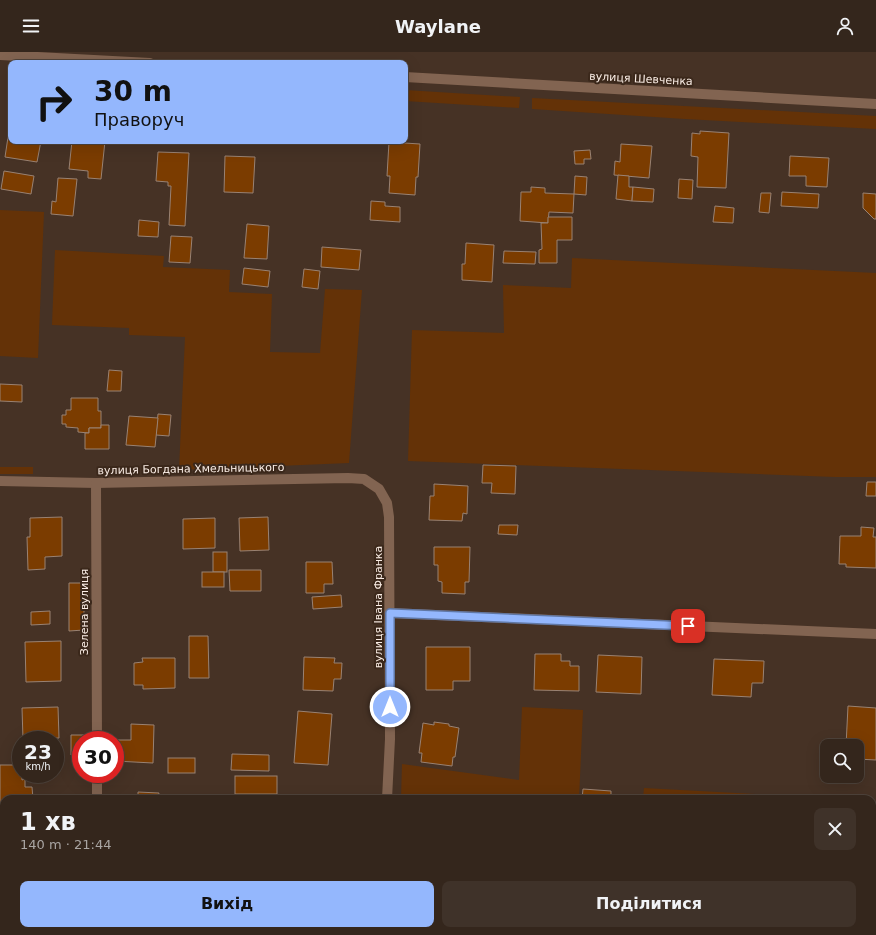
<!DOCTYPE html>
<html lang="uk">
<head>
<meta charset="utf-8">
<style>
	:root { --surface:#34261c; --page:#3f3229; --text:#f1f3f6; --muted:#a9a5a3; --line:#4e433b; --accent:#94b7fd }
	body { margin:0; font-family:"DejaVu Sans",sans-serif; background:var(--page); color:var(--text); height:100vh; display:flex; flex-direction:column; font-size:15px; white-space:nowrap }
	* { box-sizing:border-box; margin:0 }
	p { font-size:13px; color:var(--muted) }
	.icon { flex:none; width:22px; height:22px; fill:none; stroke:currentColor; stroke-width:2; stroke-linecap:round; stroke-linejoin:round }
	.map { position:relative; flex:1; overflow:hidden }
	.details { position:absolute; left:0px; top:743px; width:876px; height:140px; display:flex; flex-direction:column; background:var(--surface); border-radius:12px 12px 0 0; box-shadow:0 4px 16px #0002,0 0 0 1px var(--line) }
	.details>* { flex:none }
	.top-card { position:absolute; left:8px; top:8px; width:400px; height:84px; border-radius:8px; box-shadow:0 4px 16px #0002,0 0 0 1px var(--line); background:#94b7fd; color:#111; overflow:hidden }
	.controls { position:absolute; left:820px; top:687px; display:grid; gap:8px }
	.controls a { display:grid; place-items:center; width:44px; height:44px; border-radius:8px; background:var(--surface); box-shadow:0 4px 16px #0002,0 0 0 1px var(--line); font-size:20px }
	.speed { position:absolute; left:12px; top:679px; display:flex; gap:8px; font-size:20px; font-weight:700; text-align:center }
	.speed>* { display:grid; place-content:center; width:52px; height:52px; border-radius:50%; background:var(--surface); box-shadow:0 4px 16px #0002,0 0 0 1px var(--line); line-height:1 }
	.speed small { font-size:10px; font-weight:400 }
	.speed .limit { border:6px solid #d22; background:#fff; color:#111 }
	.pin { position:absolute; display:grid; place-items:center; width:34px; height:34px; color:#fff; margin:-17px; border-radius:8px; box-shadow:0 2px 6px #0006 }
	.me { position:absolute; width:44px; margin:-22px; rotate:0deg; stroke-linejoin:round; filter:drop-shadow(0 0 3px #0008) }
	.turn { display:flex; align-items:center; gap:14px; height:84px; padding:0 20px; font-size:18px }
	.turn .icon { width:52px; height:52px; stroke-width:2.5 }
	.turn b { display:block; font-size:28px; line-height:34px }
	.round { display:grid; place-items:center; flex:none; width:42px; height:42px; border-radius:8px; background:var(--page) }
	.head { display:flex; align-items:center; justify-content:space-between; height:68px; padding:0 20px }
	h1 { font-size:24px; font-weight:700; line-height:30px }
	.cta { display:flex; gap:8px; margin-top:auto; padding:8px 20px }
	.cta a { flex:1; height:46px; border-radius:8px; background:var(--accent); color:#111; font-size:16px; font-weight:700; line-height:46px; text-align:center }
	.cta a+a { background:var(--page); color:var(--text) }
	header { display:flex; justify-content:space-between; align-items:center; height:52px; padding:0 20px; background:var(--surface); font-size:18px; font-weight:700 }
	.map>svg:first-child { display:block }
	.green { fill:#643207 }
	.building { fill:#7b3c00; stroke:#998273 }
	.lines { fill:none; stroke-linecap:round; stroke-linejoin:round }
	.minor { stroke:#826451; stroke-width:10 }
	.route-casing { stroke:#6077a4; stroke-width:10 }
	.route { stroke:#94b7fd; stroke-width:7 }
	.labels { text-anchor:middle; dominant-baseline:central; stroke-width:4; stroke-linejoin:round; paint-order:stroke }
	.street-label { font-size:11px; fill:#fbeee6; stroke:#3b281b }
</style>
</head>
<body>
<header><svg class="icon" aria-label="menu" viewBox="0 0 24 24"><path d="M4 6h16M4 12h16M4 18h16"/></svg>Waylane<svg class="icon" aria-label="person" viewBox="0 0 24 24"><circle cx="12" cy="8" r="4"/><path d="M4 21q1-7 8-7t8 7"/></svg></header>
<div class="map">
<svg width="876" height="883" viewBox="0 0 876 883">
	<rect width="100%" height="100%" fill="#463225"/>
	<!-- green -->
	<g class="green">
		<polygon points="405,38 520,45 519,56 405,49"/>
		<polygon points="532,46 876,64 876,77 685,67 532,57"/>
		<polygon points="0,158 44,160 38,306 0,304"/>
		<polygon points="55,198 164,204 163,215 230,218 229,240 272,242 270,300 320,301 325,237 362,238 349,411 179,418 185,285 129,283 129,276 52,273"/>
		<polygon points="572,206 876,221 876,425 835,425 408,409 412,278 504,281 503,233 571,236"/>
		<rect x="0" y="415" width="33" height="7"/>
		<polygon points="522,655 583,658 579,747 401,747 402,712 519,728"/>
		<polygon points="644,736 831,746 831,747 643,747"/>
		<polygon points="675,879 823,879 823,883 721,883"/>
	</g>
	<!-- building -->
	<g class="building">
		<polygon points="10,72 11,72 11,89 41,89 37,110 5,105"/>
		<polygon points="700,79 729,81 726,136 697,135 698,105 691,104 692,81 700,82"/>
		<polygon points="72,89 105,89 101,127 88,126 88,119 69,117"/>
		<polygon points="389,90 420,92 418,125 416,125 415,143 389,141 390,124 387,124"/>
		<polygon points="621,92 652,94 649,126 614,123 615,109 620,110"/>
		<polygon points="590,98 591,107 584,107 584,112 575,112 574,99"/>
		<polygon points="158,100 189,101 185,174 169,173 171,134 168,134 168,130 156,129"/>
		<polygon points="225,104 255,105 253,141 224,140"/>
		<polygon points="790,104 829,106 827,135 806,134 806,124 789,124"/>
		<polygon points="4,119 34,124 31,142 1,137"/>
		<polygon points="618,123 629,124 629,135 633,135 632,149 616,147"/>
		<polygon points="575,124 587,125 586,143 574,142"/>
		<polygon points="58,126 77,127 73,164 51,162 52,149 56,150"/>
		<polygon points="679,127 693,128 692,147 678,146"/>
		<polygon points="531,135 545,136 545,141 574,142 573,161 549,160 548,171 520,169 521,140 531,140"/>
		<polygon points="633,135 654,137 653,150 632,149"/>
		<polygon points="782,140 819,142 818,156 781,154"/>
		<polygon points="761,141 771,141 769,161 759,160"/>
		<polygon points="863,141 876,142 876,167 874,167 863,156"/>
		<polygon points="371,149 385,150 385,154 400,155 400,170 370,168"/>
		<polygon points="715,154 734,156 733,171 713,170"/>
		<polygon points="548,165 572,165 572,188 557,188 557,211 539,211 539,198 542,197 541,171 548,171"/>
		<polygon points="139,168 159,170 158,185 138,184"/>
		<polygon points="247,172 269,174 267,207 244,206"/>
		<polygon points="171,184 192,185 190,211 169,210"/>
		<polygon points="466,191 494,193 492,230 462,228 462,212 465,212"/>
		<polygon points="322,195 361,198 359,218 321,215"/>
		<polygon points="504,199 536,200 535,212 503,211"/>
		<polygon points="244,216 270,219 268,235 242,232"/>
		<polygon points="304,217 320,219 318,237 302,235"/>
		<polygon points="109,318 122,319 121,339 107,339"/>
		<polygon points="0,332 22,333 22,350 0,349"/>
		<polygon points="71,346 98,346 98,359 101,359 101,376 89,376 89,381 78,380 78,376 66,375 66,372 62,372 62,363 66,363 66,358 71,358"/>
		<polygon points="158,362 171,363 169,384 156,383"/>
		<polygon points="129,364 158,366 155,395 126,393"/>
		<polygon points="101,373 109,373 109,397 85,397 85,381 89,381 89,376 101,376"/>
		<polygon points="483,413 516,414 515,442 491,441 492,431 482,431"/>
		<polygon points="867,430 876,430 876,444 866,444"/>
		<polygon points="434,432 468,434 467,462 463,461 462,469 429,468 430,444 434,444"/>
		<polygon points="62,465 62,504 45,505 45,517 28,518 27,485 30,485 30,466"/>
		<polygon points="268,465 269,498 240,499 239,466"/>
		<polygon points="215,466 215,496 183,497 183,467"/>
		<polygon points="499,473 518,473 517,483 498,482"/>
		<polygon points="861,475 874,476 873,485 876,485 876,516 846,515 846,512 839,512 840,484 861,484"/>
		<polygon points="434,495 470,495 469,530 465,530 465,542 442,541 442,530 438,529 438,513 434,513"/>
		<rect x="213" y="500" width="14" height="20"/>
		<polygon points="306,510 332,510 333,532 324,532 324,541 306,541"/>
		<polygon points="229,518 261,518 261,539 230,539"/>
		<rect x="202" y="520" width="22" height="15"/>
		<polygon points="69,531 84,531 84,578 69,579"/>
		<polygon points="341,543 342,555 313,557 312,545"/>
		<polygon points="50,559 50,572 31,573 31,560"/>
		<polygon points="189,584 208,584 209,626 189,626"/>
		<polygon points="61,589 61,629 26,630 25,590"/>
		<polygon points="426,595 470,595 470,629 453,629 453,638 426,638"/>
		<polygon points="535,602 561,602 561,609 570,609 570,614 579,614 579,639 534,638"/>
		<polygon points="598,603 642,605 641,642 596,640"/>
		<polygon points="304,605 335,606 334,611 342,611 341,627 334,627 333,639 303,638"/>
		<polygon points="142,606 175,606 175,636 143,637 143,633 134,633 134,611 143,610"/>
		<polygon points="714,607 764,609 763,631 752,631 751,645 712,643"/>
		<polygon points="848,654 876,656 876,708 857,707 857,694 846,694"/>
		<polygon points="58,655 59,686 23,687 22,656"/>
		<polygon points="298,659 332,662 328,713 294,711"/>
		<polygon points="434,670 449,672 449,674 459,676 455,705 453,705 452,714 421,710 422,701 419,701 423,671 434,673"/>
		<polygon points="131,672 154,673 153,711 115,709 115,688 131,688"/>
		<polygon points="71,683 85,683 85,688 81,688 81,703 71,703"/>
		<polygon points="232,702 269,703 269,719 231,718"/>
		<rect x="168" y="706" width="27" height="15"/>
		<polygon points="0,713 21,713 22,728 25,727 25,735 32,735 33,747 4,747 4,758 0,759"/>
		<rect x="235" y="724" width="42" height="18"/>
		<polygon points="583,737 611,739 611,747 582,747"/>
		<polygon points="138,740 159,741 158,746 172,747 132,747 132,745 138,745"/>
		<rect x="872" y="843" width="4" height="32"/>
	</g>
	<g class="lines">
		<!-- minor -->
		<g class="minor">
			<polyline points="0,3 150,11"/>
			<polyline points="405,25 876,52"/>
			<polyline points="0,429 96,431 348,426 364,427 379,437 387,451 389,465 390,687 387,747"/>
			<polyline points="96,431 97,688"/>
			<polyline points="390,561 876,582"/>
			<polyline points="97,722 97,747"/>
			<polyline points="0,866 4,866"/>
			<polyline points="509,879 557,883"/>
			<polyline points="380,883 380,879"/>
		</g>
	</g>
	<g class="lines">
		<defs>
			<polyline id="route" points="390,655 390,561 688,574"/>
		</defs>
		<!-- route casing -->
		<use href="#route" class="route-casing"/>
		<!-- route -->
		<use href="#route" class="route"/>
	</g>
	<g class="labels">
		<!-- street labels -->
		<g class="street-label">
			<text transform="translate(641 27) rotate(3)">вулиця Шевченка</text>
			<text transform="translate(191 417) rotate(-1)">вулиця Богдана Хмельницького</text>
			<text transform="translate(378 555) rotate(-90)">вулиця Івана Франка</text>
			<text transform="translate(84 560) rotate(-90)">Зелена вулиця</text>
		</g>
	</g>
</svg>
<div class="controls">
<a><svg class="icon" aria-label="search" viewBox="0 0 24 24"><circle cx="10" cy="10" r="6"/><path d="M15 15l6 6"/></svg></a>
</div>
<div class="speed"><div>23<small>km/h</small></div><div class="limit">30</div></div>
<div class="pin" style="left:688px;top:574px;background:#d93025"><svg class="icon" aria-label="arrive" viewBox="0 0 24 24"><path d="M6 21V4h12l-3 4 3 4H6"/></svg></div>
<svg class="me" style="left:390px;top:655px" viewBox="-20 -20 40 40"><circle r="17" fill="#94b7fd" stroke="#fff" stroke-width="3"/><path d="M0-11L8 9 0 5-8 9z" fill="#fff"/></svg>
<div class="top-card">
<div class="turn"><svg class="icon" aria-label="right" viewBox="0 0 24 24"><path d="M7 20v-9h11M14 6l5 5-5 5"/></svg><div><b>30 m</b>Праворуч</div></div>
</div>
<section class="details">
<div class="head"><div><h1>1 хв</h1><p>140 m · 21:44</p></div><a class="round"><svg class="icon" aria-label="close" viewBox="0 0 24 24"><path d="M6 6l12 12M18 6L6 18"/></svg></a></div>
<div class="cta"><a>Вихід</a><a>Поділитися</a></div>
</section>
</div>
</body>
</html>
